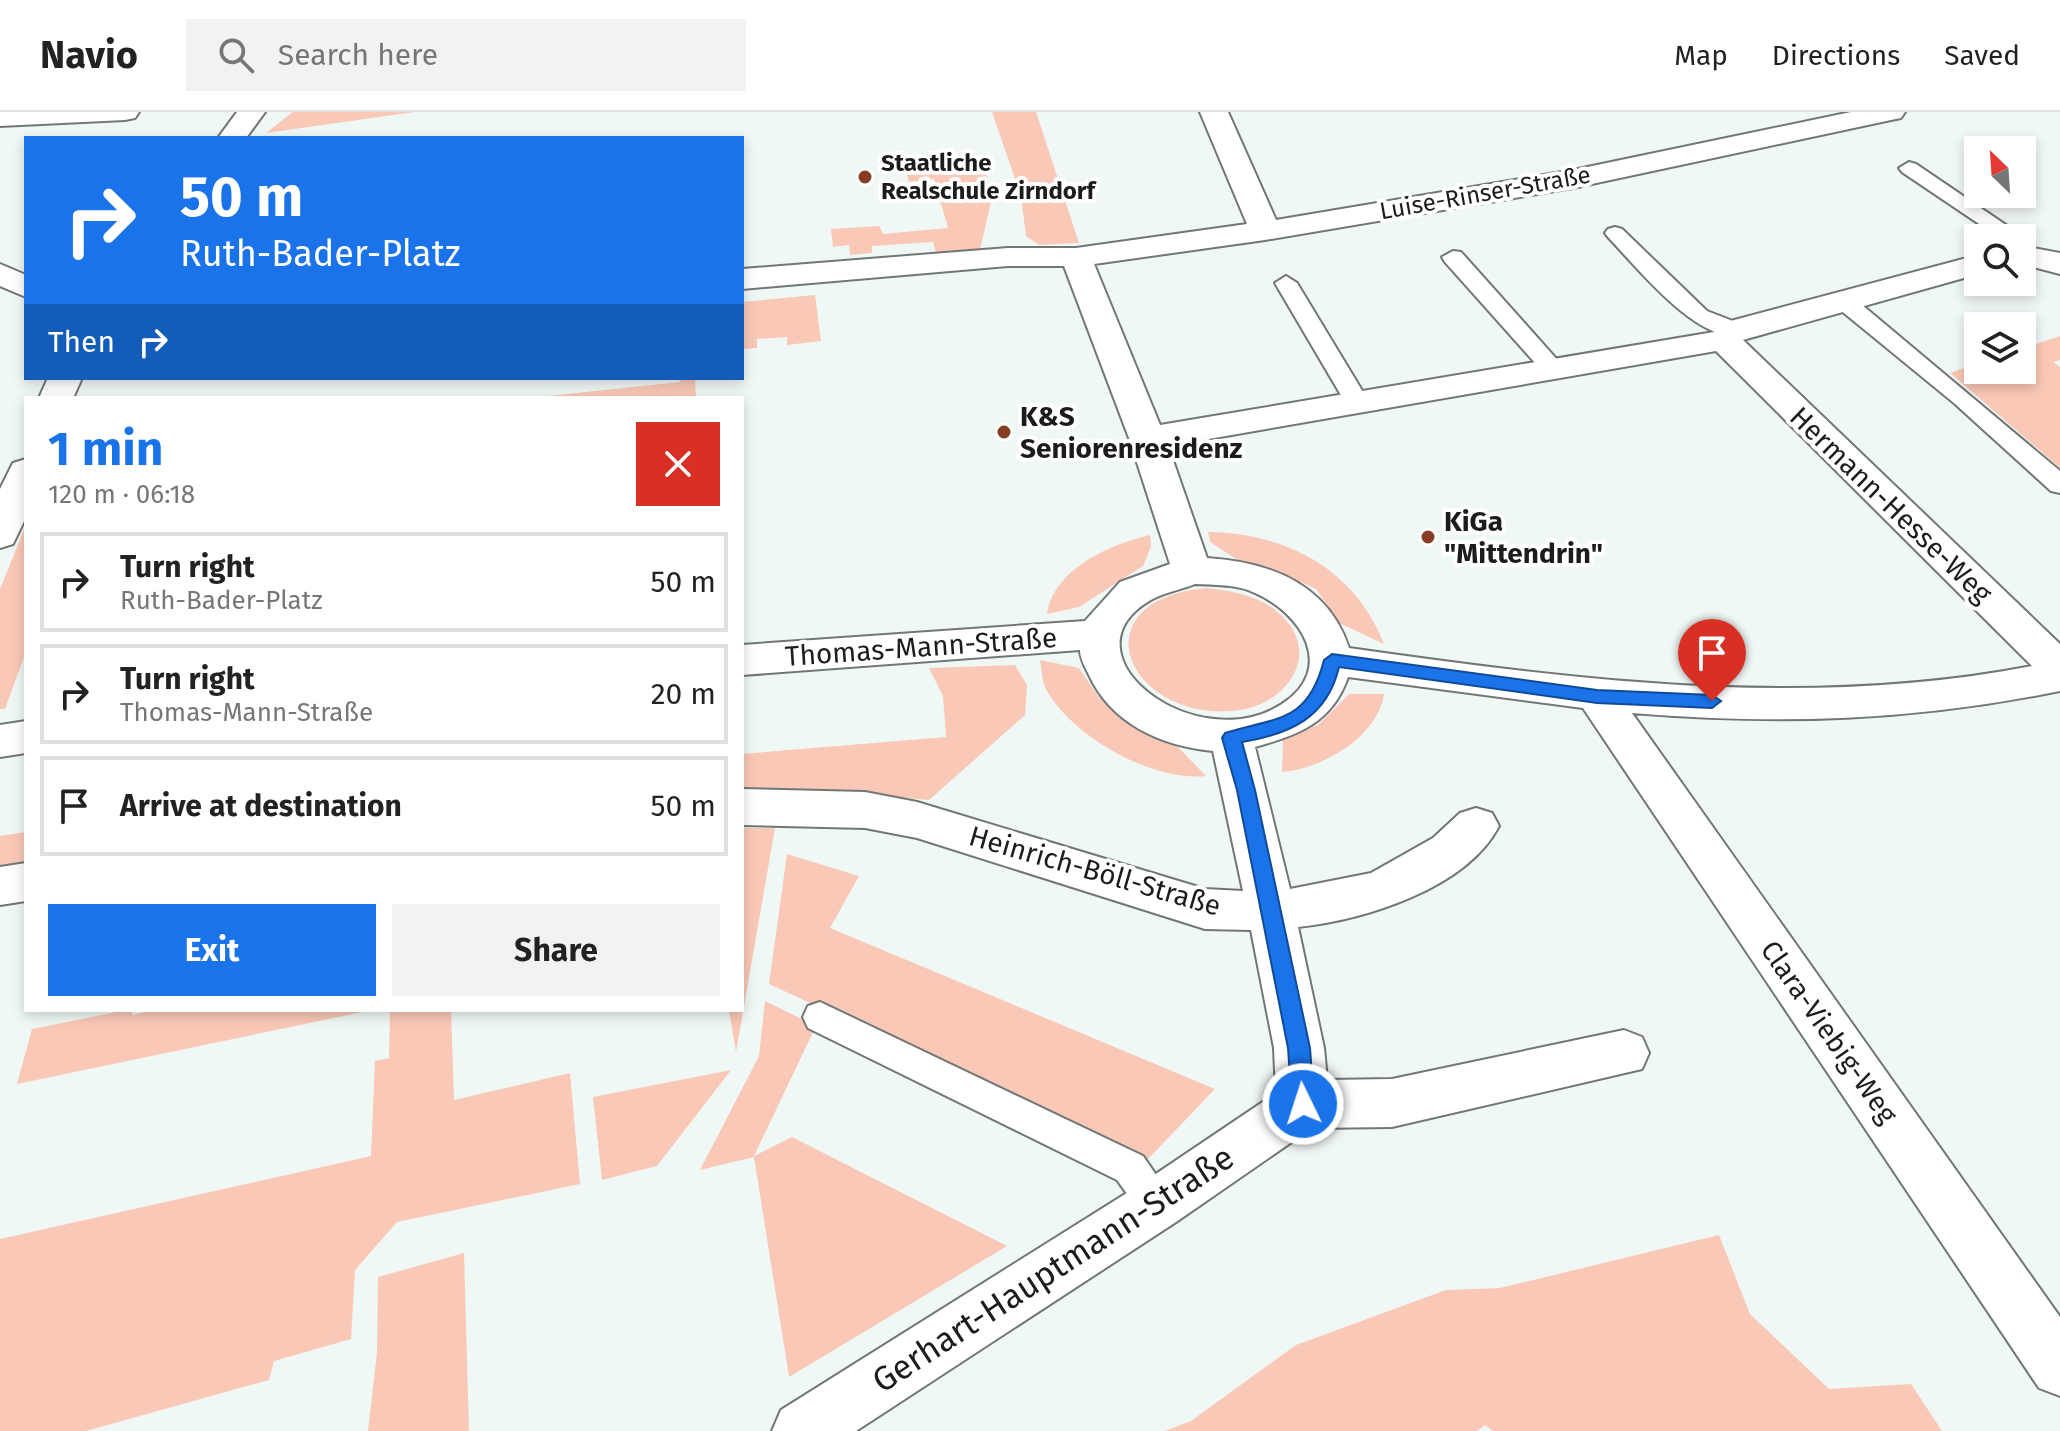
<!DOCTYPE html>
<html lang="en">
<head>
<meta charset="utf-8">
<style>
	:root { --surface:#fff; --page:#f2f2f2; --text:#222; --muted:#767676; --line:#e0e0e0; --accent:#1a73e8 }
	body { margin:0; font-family:"Fira Sans",sans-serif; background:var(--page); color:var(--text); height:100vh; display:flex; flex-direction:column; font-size:30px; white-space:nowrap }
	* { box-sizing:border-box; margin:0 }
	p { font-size:26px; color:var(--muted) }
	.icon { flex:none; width:44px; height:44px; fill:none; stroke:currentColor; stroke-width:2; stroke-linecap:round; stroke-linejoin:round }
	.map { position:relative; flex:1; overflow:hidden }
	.side { position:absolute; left:24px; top:284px; width:720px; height:616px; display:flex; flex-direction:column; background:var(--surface); border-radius:0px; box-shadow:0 4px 12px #0003 }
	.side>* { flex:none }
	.banner { position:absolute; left:24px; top:24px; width:720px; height:244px; border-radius:0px; box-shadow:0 4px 12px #0003; background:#1a73e8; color:#fff; overflow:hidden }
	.needle { width:52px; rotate:335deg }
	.fabs { position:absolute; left:1964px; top:24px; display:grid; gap:16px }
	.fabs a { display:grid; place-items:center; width:72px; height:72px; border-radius:0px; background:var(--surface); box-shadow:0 4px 12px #0003; font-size:40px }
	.pin { position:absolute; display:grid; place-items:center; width:68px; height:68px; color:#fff; margin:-82px -34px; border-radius:50% 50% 50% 0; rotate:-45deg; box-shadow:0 0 8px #0007 }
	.pin .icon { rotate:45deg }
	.me { position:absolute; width:88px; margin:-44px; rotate:356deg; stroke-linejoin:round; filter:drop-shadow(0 0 6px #0008) }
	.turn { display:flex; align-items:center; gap:28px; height:168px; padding:0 24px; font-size:36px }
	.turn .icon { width:104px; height:104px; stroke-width:2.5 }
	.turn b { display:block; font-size:56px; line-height:68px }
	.then { display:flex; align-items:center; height:76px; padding:0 24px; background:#0003; gap:16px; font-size:30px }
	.round { display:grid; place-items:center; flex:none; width:84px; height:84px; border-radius:0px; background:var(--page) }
	.summary { display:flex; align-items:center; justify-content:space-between; height:136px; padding:0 24px }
	h1 { font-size:48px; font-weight:700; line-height:60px; color:var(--accent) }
	.button { display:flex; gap:16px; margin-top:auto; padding:16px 24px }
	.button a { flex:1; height:92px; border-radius:0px; background:var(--accent); color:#fff; font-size:32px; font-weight:700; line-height:92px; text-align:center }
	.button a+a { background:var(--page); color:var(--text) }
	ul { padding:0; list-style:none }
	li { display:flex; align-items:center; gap:24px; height:100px; margin:0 16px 12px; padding:0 8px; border:4px solid var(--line); border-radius:0px }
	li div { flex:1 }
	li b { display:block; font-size:30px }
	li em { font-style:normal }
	header { display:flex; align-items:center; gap:48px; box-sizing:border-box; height:112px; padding:0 40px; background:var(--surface); border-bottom:2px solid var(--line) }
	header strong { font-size:38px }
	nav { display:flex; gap:44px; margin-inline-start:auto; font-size:28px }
	.search { width:560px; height:72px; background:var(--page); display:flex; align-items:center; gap:20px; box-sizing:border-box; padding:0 28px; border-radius:0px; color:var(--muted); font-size:30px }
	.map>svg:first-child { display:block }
	.green { fill:#fac8b6 }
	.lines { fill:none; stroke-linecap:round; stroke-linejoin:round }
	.service-casing { stroke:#717776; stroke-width:4 }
	.minor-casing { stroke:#717776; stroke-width:4 }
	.service { fill:#fff; fill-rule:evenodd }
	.minor { fill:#fff; fill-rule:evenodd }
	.route { fill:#1a73e8; stroke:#114b97; stroke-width:2 }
	.poi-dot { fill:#863d21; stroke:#fff; stroke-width:3 }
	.labels { text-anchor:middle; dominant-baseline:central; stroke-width:8; stroke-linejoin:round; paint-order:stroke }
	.far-poi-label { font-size:24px; font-weight:bold; fill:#1b1d1d; stroke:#fff; text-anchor:start }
	.far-street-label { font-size:24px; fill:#1b1d1d; stroke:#fff }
	.poi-label { font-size:28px; font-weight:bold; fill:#1b1d1d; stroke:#fff; text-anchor:start }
	.street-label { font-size:28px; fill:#1b1d1d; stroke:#fff }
	.near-street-label { font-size:34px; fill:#1b1d1d; stroke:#fff }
</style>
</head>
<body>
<header>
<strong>Navio</strong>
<div class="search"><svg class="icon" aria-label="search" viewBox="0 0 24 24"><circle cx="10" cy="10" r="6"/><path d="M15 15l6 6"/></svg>Search here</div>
<nav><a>Map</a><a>Directions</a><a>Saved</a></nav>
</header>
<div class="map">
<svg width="2060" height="1319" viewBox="0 0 2060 1319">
	<rect width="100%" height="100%" fill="#f0f8f6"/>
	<!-- green -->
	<g class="green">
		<polygon points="293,0 414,0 266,21"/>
		<polygon points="992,0 1036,0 1079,131 1039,133 1026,124 1021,84"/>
		<polygon points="982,49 993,81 980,138 936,141 933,130 872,134 872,141 850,143 849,133 833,135 831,117 879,114 883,122 948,116 934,67 909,70 905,56"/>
		<polygon points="815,183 821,229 787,233 787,225 757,227 757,236 742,237 742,190"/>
		<polygon points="2060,224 2060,248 2053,250 2060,255 2060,356 1950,261 1978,251 1978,258 2022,258 2022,237"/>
		<polygon points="680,266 695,266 696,286 530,286 680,270"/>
		<polygon points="26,413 26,540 5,597 0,597 0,477"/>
		<path d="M1208 420C1286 421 1355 457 1384 532L1339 511 1316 477 1271 456 1236 447 1210 430Z"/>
		<path d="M1150 423 1151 435 1143 454 1079 495 1047 502C1053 457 1111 432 1150 423Z"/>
		<path d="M1206 476C1232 479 1259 483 1280 502 1322 540 1289 590 1241 598 1129 614 1073 489 1206 476Z"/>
		<path d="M1040 548 1079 556 1098 584 1131 611 1174 631 1206 664C1153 670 1073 625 1047 579 1042 571 1042 558 1040 548Z"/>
		<polygon points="1015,553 1027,573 1025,603 929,688 806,678 742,680 742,642 946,625 943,584 929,556"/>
		<path d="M1349 582H1384C1378 625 1322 657 1282 660L1283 627 1318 613Z"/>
		<polygon points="742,716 775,716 736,940 729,898 742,898"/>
		<polygon points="26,720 26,758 0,762 0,724"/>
		<polygon points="787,742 859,764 830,816 1215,977 1148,1047 769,872"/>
		<polygon points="765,889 816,914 754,1044 792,1025 1007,1134 789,1265 754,1045 700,1058 759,944"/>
		<polygon points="127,898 132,898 132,903 155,898 372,898 17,972 32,917"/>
		<polygon points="390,898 451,898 454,988 570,961 580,1072 397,1110 355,1158 351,1227 274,1249 269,1268 86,1319 0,1319 0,1127 371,1044 375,949 389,946"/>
		<polygon points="731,958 657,1054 602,1068 593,985"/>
		<polygon points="1719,1123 1750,1202 1829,1277 1911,1272 1942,1319 1493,1319 1485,1313 1477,1319 1165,1319 1191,1309 1296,1233 1446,1178 1500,1176"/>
		<polygon points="464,1141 469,1319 368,1319 377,1240 378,1165"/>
	</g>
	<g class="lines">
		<defs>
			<g id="service">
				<polygon points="1909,50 1916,52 2025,126 2022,130 2022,126 2000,126 1902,60 1899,56"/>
				<path d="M1615 115 1622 117 1707 199 1743 213 1746 218 1743 223C1699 234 1636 154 1608 125L1605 121 1608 117Z"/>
				<polygon points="1453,139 1461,140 1561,252 1565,257 1561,262 1545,262 1445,150 1442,145"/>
				<polygon points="1286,164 1297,171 1369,290 1365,295 1349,295 1345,290 1275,171"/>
				<polygon points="1841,180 1849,182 2060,359 2060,381 2051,379 1954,291 1833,192 1830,187 1833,182"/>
				<polygon points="820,890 1143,1044 1176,1092 1170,1105 1157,1110 1144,1105 1117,1068 808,916 803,905 808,894"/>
			</g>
			<g id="minor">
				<polygon points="0,0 139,0 135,6 125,8 0,14"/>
				<polygon points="237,0 265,0 246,26 218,26"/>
				<path d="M1200 0H1228L1276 108 1573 58 1851 0H1905L1901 6 1891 8 1573 76 1265 128 1094 152 1160 313 1714 220 1723 211 1978 143V162L1743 228 2060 532V579C1912 609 1782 613 1632 601L2060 1205V1284L2039 1276 1583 596 1348 565C1332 611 1298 623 1255 635L1290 777 1371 761 1433 726 1460 701 1476 696 1492 701 1499 714C1466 777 1364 808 1298 815L1324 936 1327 968 1392 967 1624 918 1642 925 1649 941 1642 957 1392 1015 1312 1016 1176 1110 856 1319H772L781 1298 1138 1074 1276 981 1274 936 1251 818 1205 817 917 726 865 716 742 713V677L865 680 917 690 1205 777 1243 779 1213 639C1160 634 1110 611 1088 561 1084 553 1080 546 1080 538L742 563V533L1085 509 1120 470 1170 452 1129 326 1064 154H1008L742 177V157L1008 136H1076L1247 112ZM1716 239 2032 554C1805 598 1576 568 1349 536 1328 472 1270 450 1207 446L1168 334ZM1195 472C1214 473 1237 472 1255 481 1301 501 1337 556 1282 592 1197 647 1059 544 1149 489 1162 481 1180 478 1195 472Z"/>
				<polygon points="2022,134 2060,141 2060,162 2022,152"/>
				<polygon points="0,152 26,163 26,185 0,174"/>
				<polygon points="48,266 82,266 73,286 39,286"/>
				<polygon points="26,347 26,405 13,432 0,436 0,377 13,351"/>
				<polygon points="26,609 26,641 0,645 0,613"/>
				<polygon points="26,751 26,789 0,793 0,755"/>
			</g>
		</defs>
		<!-- service casing -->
		<use href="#service" class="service-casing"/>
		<!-- minor casing -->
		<use href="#minor" class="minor-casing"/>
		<!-- service -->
		<use href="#service" class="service"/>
		<!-- minor -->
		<use href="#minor" class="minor"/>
	</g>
	<!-- route -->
	<path class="route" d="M1332 542 1597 578 1712 583 1721 589 1712 596 1597 591 1339 555C1327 606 1290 622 1242 630L1255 678 1310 936 1314 992 1310 999 1303 1002 1295 999 1292 992 1288 936 1237 678 1222 626 1225 621C1277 605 1308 611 1324 548Z"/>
	<!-- markers -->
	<g class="poi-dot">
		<circle cx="865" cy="65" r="8"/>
		<circle cx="1004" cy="320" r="8"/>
		<circle cx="1428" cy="425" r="8"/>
	</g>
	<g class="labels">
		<!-- far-poi labels -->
		<g class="far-poi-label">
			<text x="881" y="51">Staatliche<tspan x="881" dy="28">Realschule Zirndorf</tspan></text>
		</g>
		<!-- far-street labels -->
		<g class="far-street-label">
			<text transform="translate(1485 81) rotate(-10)">Luise-Rinser-Straße</text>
		</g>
		<!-- poi labels -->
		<g class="poi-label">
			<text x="1020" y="304">K&amp;S<tspan x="1020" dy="32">Seniorenresidenz</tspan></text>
			<text x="1444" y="409">KiGa<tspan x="1444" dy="32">"Mittendrin"</tspan></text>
		</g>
		<!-- street labels -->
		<g class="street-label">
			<text transform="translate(1891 393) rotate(44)">Hermann-Hesse-Weg</text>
			<text transform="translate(921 535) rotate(-4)">Thomas-Mann-Straße</text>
			<text transform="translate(1095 759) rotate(16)">Heinrich-Böll-Straße</text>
			<text transform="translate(1829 920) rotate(55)">Clara-Viebig-Weg</text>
		</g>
		<!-- near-street labels -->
		<g class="near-street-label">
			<text transform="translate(1053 1157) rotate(-33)">Gerhart-Hauptmann-Straße</text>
		</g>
	</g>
</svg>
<div class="fabs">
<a><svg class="needle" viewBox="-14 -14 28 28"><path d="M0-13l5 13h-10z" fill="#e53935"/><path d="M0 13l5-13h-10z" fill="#767676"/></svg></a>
<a><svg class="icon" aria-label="search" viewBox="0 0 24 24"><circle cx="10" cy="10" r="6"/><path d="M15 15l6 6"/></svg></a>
<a><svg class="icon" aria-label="layers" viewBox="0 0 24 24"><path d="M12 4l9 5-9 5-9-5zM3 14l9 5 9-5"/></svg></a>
</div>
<div class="pin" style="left:1712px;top:589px;background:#d93025"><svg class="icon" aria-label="arrive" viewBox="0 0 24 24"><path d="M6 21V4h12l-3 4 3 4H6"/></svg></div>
<svg class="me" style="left:1303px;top:992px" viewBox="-20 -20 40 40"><circle r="17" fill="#1a73e8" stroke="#fff" stroke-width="3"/><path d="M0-11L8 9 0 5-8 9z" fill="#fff"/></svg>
<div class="banner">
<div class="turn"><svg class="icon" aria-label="right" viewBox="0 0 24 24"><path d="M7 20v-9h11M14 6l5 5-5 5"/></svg><div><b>50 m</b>Ruth-Bader-Platz</div></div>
<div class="then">Then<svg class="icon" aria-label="right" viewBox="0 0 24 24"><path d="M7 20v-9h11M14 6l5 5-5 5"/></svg></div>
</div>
<section class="side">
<div class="summary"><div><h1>1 min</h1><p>120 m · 06:18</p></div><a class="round" style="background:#d93025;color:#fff"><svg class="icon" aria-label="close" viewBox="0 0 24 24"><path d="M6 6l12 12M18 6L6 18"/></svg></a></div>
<ul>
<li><svg class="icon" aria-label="right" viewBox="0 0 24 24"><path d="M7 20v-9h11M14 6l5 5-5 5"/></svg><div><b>Turn right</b><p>Ruth-Bader-Platz</p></div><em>50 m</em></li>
<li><svg class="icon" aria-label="right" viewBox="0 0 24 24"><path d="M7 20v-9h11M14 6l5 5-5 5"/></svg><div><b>Turn right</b><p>Thomas-Mann-Straße</p></div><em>20 m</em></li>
<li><svg class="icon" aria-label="arrive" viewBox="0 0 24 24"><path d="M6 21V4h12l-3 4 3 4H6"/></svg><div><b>Arrive at destination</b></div><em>50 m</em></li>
</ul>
<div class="button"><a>Exit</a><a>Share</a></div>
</section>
</div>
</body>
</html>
